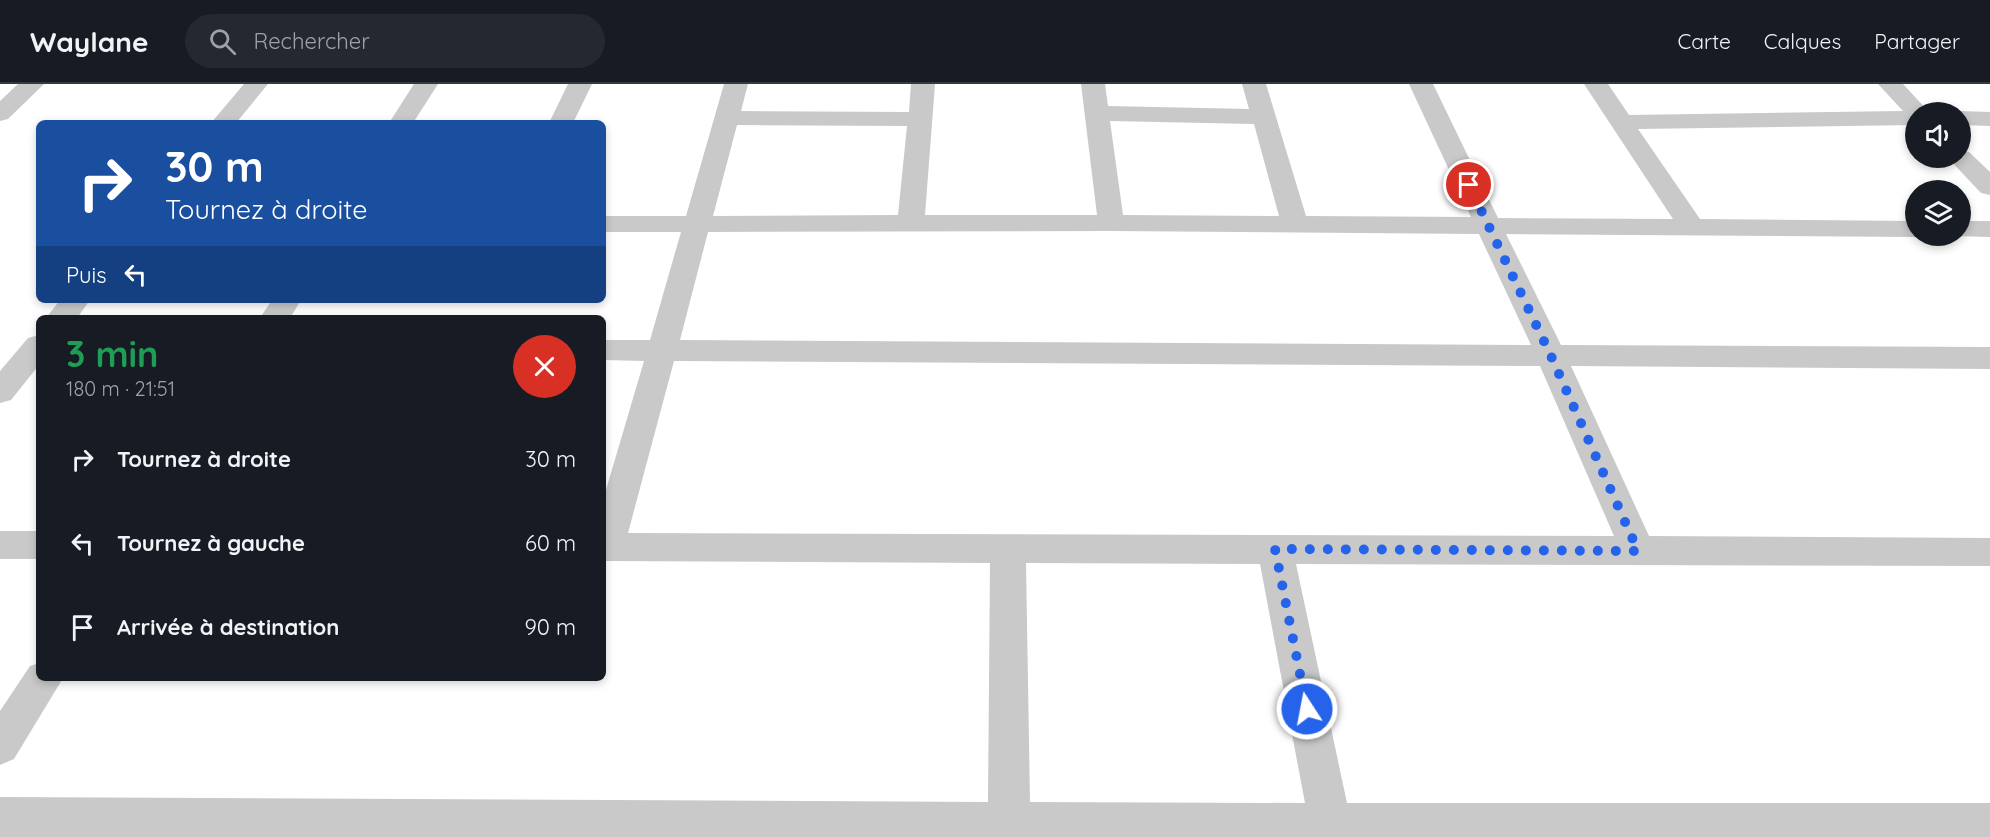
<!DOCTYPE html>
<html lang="fr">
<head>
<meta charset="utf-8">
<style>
	:root { --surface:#171b24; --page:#242831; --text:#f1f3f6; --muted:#9ea1a6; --line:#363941 }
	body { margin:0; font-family:Quicksand,sans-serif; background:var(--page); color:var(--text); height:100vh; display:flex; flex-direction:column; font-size:22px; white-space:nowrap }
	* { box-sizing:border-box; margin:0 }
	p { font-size:20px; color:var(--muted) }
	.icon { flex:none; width:33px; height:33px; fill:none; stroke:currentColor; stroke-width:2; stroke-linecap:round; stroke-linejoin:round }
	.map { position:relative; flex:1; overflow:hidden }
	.sheet { position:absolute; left:36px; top:231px; width:570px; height:366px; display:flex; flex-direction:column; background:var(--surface); border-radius:9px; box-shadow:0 3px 9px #0003 }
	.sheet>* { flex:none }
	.banner { position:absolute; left:36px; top:36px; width:570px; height:183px; border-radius:9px; box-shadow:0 3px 9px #0003; background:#1a4fa0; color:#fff; overflow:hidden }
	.tools { position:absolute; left:1905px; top:18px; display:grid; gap:12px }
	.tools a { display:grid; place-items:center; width:66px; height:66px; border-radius:50%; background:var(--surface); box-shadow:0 3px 9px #0003; font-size:30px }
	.pin { position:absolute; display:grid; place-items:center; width:51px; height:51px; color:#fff; margin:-26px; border:3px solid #fff; border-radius:50%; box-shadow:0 2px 6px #0007 }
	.me { position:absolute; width:66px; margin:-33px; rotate:349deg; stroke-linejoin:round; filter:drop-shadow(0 0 4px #0008) }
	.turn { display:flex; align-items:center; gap:21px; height:126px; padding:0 30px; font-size:27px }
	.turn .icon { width:78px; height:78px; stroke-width:2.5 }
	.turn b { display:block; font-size:42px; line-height:51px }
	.then { display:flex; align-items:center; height:57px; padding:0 30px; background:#0003; gap:12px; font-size:22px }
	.round { display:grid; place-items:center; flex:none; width:63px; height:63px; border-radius:32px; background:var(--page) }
	.summary { display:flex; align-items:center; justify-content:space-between; height:102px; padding:0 30px }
	h1 { font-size:36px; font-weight:700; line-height:45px; color:#1e9e55 }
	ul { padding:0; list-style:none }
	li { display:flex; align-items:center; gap:18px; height:84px; padding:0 30px }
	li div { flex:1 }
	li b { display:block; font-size:22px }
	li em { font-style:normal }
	header { display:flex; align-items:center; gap:36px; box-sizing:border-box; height:84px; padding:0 30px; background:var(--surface); border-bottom:2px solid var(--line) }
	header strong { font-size:28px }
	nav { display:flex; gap:33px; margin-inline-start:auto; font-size:21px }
	.search { width:420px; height:54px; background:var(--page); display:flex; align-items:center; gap:15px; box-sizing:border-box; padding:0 21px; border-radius:33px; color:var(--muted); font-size:22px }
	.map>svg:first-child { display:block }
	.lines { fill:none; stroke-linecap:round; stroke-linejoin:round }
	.minor { fill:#c9c9c9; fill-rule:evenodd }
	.route { stroke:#2563eb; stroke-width:10; stroke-dasharray:0 18 }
</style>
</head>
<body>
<header>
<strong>Waylane</strong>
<div class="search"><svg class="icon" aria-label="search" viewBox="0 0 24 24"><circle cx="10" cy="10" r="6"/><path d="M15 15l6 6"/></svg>Rechercher</div>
<nav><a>Carte</a><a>Calques</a><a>Partager</a></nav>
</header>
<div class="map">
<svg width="1990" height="753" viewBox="0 0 1990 753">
	<rect width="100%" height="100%" fill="#fff"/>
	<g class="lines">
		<!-- minor -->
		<g class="minor">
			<polygon points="18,0 44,0 8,35 0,37 0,17"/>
			<polygon points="244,0 268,0 236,39 211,39"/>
			<polygon points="414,0 438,0 413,39 389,39"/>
			<polygon points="568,0 592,0 573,39 549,39"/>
			<path d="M724 0H748L741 27 909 28 911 0H935L925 131H1097L1081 0H1105L1108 22 1249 25 1242 0H1266L1306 132 1471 133 1409 0H1433L1498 134 1673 135 1584 0H1608L1629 31 1903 27 1878 0H1903L1929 28H1916V41L1638 45 1700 135 1916 137V152H1923L1916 153 1506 150 1561 261 1990 263V285L1571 282 1649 452 1990 454V482L1296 480 1347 719H1990V753H0V713L988 718 990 479 603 477V416L644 277 603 276V256H650L681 148H603V132H686ZM1110 37 1254 40 1279 132 1123 131ZM737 41 907 42 898 131 713 132ZM1111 147 1479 150 1531 261 680 256 708 148ZM674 277 1540 282 1614 452 628 449ZM1026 479 1260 480 1305 719 1030 718Z"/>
			<polygon points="1960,27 1990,28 1990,42 1960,41 1960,28 1953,28"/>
			<polygon points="1960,66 1969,68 1990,88 1990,111 1981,109 1948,74 1960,74"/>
			<polygon points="1960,137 1990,137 1990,153 1953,152 1960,152"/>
			<polygon points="60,216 90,216 77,234 46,234"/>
			<polygon points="272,216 301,216 290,234 260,234"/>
			<polygon points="39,251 39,281 11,316 0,319 0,287 28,254"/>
			<rect x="0" y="447" width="39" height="28"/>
			<polygon points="39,579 39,594 63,594 14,675 0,681 0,627 30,582"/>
		</g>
	</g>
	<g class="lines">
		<!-- route -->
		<polyline class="route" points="1307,625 1275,465 1638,467 1551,272 1469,101"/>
	</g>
</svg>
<div class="tools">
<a><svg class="icon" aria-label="sound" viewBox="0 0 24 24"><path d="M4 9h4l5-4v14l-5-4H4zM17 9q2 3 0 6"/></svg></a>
<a><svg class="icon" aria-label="layers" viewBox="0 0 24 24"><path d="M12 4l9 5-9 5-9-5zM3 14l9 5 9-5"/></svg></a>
</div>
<div class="pin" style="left:1469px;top:101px;background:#d93025"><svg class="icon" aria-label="arrive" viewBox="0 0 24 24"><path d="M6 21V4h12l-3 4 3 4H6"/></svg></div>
<svg class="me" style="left:1307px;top:625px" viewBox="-20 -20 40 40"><circle r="17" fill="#2563eb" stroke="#fff" stroke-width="3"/><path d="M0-11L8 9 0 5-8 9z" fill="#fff"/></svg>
<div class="banner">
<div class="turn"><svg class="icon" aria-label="right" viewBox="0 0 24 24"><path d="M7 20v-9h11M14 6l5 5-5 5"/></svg><div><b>30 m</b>Tournez à droite</div></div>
<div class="then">Puis<svg class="icon" aria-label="left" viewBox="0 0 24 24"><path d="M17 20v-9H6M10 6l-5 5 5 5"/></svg></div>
</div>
<section class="sheet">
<div class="summary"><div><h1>3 min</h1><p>180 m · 21:51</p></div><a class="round" style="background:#d93025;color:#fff"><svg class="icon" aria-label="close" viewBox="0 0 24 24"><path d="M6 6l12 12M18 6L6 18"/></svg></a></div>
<ul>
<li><svg class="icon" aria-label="right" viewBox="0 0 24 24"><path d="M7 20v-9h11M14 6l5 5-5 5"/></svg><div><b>Tournez à droite</b></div><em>30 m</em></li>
<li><svg class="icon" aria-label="left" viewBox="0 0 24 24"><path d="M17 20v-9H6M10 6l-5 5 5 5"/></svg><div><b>Tournez à gauche</b></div><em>60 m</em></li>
<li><svg class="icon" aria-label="arrive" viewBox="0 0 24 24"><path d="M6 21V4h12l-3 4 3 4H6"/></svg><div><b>Arrivée à destination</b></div><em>90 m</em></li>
</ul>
</section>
</div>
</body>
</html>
